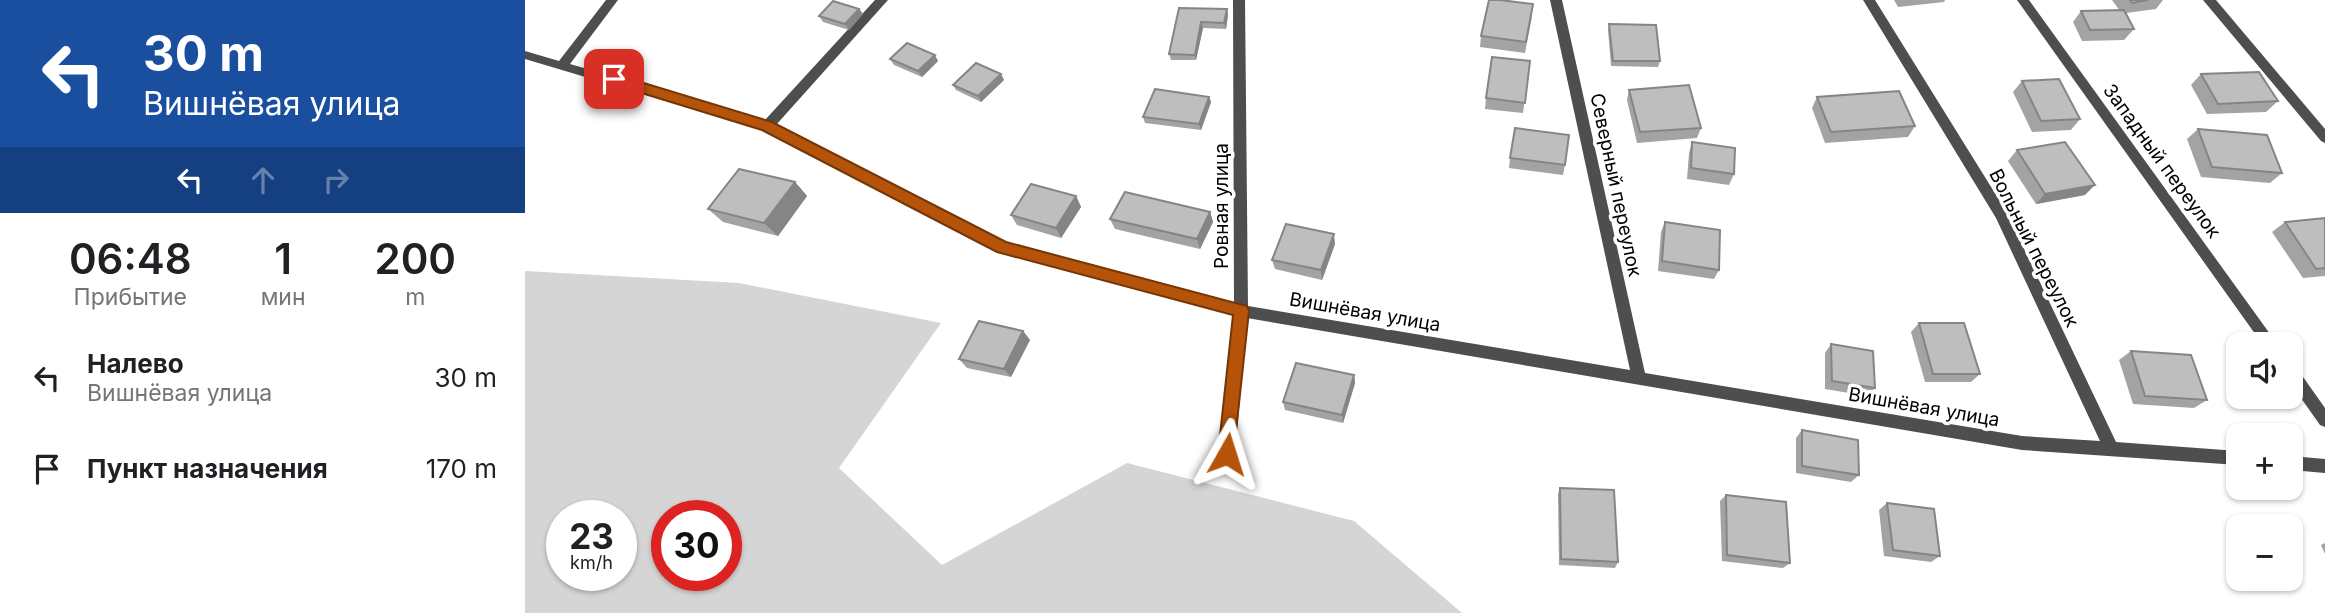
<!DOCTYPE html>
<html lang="ru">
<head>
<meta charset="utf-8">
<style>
	:root { --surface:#fff; --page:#f2f2f2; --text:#202124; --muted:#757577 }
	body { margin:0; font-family:Inter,sans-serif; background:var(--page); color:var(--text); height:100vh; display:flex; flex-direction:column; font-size:26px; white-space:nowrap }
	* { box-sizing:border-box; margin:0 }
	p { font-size:23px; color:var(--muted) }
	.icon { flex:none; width:38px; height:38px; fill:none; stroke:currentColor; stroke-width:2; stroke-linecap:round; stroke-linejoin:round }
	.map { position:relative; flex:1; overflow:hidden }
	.details { display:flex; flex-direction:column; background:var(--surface); width:525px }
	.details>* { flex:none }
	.banner { background:#1a4fa0; color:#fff; overflow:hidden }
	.buttons { position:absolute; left:1701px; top:332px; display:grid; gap:14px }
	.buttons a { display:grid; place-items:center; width:77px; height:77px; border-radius:14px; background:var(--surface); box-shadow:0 2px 5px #0004; font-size:35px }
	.speed { position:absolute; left:21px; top:500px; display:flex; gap:14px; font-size:35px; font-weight:700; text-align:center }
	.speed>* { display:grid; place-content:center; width:91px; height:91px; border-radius:50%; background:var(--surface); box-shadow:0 2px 5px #0004; line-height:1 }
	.speed small { font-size:18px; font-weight:400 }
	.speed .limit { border:10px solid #d22; background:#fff; color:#111 }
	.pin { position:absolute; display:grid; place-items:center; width:60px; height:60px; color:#fff; margin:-30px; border-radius:14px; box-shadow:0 4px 10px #0006 }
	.me { position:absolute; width:77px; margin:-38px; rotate:6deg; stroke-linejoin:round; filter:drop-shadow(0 0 5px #0008) }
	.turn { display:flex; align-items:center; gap:24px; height:147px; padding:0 28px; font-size:32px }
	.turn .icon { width:91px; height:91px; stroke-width:2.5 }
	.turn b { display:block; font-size:49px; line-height:60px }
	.lanes { display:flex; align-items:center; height:66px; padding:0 28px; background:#0003; justify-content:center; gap:35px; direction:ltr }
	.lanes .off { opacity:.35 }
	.eta { display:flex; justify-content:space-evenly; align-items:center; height:119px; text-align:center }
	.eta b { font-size:42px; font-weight:600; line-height:49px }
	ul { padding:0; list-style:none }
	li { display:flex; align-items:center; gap:21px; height:91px; padding:0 28px }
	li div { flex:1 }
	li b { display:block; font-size:26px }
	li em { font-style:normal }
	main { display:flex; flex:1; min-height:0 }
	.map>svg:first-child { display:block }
	.green { fill:#d5d5d5; fill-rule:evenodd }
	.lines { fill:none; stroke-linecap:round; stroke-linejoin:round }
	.minor { fill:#4e4e4e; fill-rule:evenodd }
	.wall { fill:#a3a3a3 }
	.shaded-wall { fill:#858585 }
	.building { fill:#bebebe; stroke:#858585; stroke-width:2 }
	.route { fill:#b45309; stroke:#753606; stroke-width:2 }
	.labels { text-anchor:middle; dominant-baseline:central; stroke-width:7; stroke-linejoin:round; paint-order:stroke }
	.street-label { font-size:19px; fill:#000; stroke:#fff }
</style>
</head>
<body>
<main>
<section class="details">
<div class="banner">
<div class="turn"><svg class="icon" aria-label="left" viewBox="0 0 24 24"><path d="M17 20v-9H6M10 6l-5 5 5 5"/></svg><div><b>30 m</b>Вишнёвая улица</div></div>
<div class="lanes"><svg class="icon" aria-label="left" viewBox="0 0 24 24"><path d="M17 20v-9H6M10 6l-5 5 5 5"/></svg><svg class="icon off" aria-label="ahead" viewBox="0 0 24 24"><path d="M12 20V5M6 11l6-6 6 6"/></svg><svg class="icon off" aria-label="right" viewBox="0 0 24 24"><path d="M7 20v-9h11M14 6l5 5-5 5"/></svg></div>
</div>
<div class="eta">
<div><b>06:48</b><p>Прибытие</p></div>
<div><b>1</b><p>мин</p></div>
<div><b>200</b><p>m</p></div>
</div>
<ul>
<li><svg class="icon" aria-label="left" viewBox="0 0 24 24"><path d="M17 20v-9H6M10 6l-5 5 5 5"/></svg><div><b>Налево</b><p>Вишнёвая улица</p></div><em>30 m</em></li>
<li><svg class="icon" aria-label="arrive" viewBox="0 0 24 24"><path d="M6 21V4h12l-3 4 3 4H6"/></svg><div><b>Пункт назначения</b></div><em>170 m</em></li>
</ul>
</section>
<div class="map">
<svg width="1800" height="613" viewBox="0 0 1800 613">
	<rect width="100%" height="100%" fill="#fff"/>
	<!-- green -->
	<path class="green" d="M0 271 214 283 416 323 314 468 417 565 602 463 829 521 937 613H0ZM37 516H96V576H37ZM142 516H201V576H142Z"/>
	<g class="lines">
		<!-- minor -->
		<g class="minor">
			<polygon points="81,0 93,0 45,64 240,120 350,0 363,0 251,125 481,243 709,303 708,0 720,0 723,306 1105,370 1025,0 1037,0 1120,373 1497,436 1575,441 1471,218 1338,0 1350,0 1481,211 1591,442 1713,451 1713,465 1497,450 722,318 710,454 707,459 702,461 697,459 694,454 709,315 473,252 238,130 0,59 0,51 34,61"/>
			<polygon points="1492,0 1504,0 1753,345 1738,345"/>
			<polygon points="1678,0 1691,0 1800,129 1800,143 1796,141"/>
			<polygon points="1766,366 1771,367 1800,408 1800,427 1795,425 1766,384"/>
			<polygon points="1766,456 1800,459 1800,473 1766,470"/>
		</g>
	</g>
	<!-- wall -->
	<g class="wall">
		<polygon points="1369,0 1420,0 1419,2 1373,7"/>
		<polygon points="1587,0 1638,0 1631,9 1601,13 1609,29 1599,40 1557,41 1548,22 1556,11 1595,11"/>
		<polygon points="654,8 702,9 703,15 701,29 678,28 671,60 646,60 644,54"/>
		<polygon points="334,9 338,14 324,30 298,22 294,16"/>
		<polygon points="1007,16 1000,53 955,47 956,36"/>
		<polygon points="1084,24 1135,61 1133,67 1086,66 1083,30"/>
		<polygon points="365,59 413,61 397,77 369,65"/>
		<polygon points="1005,61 998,113 960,109 961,98"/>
		<polygon points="476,74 479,80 456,102 431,90 428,85"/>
		<polygon points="1676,74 1753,101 1741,112 1682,114 1666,85"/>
		<polygon points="1497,81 1555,119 1546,130 1507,132 1488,92"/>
		<polygon points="1104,90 1176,128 1172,138 1112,143 1102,100"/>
		<polygon points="684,97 686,102 676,130 620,123 618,117"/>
		<polygon points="1292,97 1390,126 1383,137 1300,143 1287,108"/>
		<polygon points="1673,129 1757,173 1745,183 1676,177 1662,139"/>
		<polygon points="1167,142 1209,174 1204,185 1162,179 1164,153"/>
		<polygon points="1492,150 1560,195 1511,204 1483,161"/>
		<polygon points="985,158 1040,165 1038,175 984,168"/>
		<polygon points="270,182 282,196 253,236 198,222 183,209"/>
		<polygon points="551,196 556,207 536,238 492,225 486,215"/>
		<polygon points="685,212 688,222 675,249 590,229 585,219"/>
		<polygon points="1800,218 1800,276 1778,278 1747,232 1760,222"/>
		<polygon points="1140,222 1194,270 1189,279 1133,271 1136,232"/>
		<polygon points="810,244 797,280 750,269 747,260"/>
		<polygon points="1394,323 1455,374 1446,382 1400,382 1386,332"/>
		<polygon points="498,331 505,340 486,377 442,368 434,359"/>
		<polygon points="1306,344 1350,388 1342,396 1300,389 1300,353"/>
		<polygon points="1606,351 1682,400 1669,408 1608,404 1594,360"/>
		<polygon points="829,375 830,383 818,423 760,410 758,402"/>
		<polygon points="1277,430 1334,475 1326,482 1271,473 1271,438"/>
		<polygon points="1035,488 1093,562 1090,568 1034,565 1033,494"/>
		<polygon points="1201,495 1265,563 1258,568 1197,561 1195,501"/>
		<polygon points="1362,503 1415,556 1406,562 1359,556 1354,510"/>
		<polygon points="1800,543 1800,554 1796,545"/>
	</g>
	<!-- shaded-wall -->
	<g class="shaded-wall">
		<polygon points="334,9 338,14 324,30 320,24"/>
		<polygon points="702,9 703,15 701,29 699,23"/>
		<polygon points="676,22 678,28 671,60 670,55"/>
		<polygon points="410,55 413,61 397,77 393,71"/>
		<polygon points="476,74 479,80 456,102 453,96"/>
		<polygon points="684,97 686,102 676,130 674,124"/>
		<polygon points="270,182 282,196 253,236 239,223"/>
		<polygon points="1570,185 1560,195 1511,204 1520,194"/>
		<polygon points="551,196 556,207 536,238 531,228"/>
		<polygon points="685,212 688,222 675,249 672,239"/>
		<polygon points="809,234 810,244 797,280 796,270"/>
		<polygon points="498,331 505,340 486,377 479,369"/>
		<polygon points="829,375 830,383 818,423 817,415"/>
	</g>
	<!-- building -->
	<g class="building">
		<polygon points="964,0 975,0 1008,4 1001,42 956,36"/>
		<polygon points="1605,0 1623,0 1607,3"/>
		<polygon points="308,1 334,9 320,24 294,16"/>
		<polygon points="654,8 702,9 699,23 676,22 670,55 644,54"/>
		<polygon points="1599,10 1609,29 1565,30 1556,11"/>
		<polygon points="1084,24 1131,25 1135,61 1088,61"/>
		<polygon points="382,43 410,55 393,71 365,59"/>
		<polygon points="967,57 1005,61 1000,103 961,98"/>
		<polygon points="451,63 476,74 453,96 428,85"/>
		<polygon points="1734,72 1753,101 1693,104 1676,74"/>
		<polygon points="1534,79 1555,119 1516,121 1497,81"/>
		<polygon points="1164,85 1176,128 1115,132 1104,90"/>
		<polygon points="630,89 684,97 674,124 618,117"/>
		<polygon points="1374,91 1390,126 1306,132 1292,97"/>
		<polygon points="990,128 1044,135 1040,165 985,158"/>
		<polygon points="1673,129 1742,135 1757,173 1687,167"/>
		<polygon points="1167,142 1210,148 1209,174 1166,168"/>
		<polygon points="1540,142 1570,185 1520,194 1492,150"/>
		<polygon points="214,169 270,182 239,223 183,209"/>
		<polygon points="506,184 551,196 531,228 486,215"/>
		<polygon points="600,192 685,212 672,239 585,219"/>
		<polygon points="1800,218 1800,268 1791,269 1760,222"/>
		<polygon points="1140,222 1195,230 1194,270 1137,261"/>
		<polygon points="761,224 809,234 796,270 747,260"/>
		<polygon points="454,321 498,331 479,369 434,359"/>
		<polygon points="1394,323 1439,323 1455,374 1408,374"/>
		<polygon points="1306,344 1348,351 1350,388 1307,381"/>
		<polygon points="1606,351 1666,355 1682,400 1620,396"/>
		<polygon points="771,363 829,375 817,415 758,402"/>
		<polygon points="1277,430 1333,440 1334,475 1277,466"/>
		<polygon points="1035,488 1089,490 1093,562 1036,559"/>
		<polygon points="1201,495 1261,502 1265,563 1202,555"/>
		<polygon points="1362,503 1409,509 1415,556 1368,550"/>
	</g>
	<!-- route -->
	<polygon class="route" points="89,74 247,122 481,242 722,306 724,311 708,459 702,462 696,459 693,454 708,315 472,252 237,130 84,83 84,76"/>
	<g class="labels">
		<!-- street labels -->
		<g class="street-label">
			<text transform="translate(1637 161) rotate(54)">Западный переулок</text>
			<text transform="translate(1091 185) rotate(78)">Северный переулок</text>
			<text transform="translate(696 206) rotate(-90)">Ровная улица</text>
			<text transform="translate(1509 248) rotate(63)">Вольный переулок</text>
			<text transform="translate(840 312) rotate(10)">Вишнёвая улица</text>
			<text transform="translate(1399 407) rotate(10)">Вишнёвая улица</text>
		</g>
	</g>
</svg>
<div class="buttons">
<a><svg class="icon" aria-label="sound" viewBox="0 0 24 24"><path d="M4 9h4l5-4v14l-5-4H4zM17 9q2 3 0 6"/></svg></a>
<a>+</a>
<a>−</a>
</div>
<div class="speed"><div>23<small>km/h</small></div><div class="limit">30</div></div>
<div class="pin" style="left:89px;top:79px;background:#d93025"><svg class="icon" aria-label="arrive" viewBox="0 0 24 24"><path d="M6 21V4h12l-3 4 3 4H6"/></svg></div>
<svg class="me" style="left:702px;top:454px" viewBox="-20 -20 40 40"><path d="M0-17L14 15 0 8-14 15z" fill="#b45309" stroke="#fff" stroke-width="4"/></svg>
</div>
</main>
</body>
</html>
